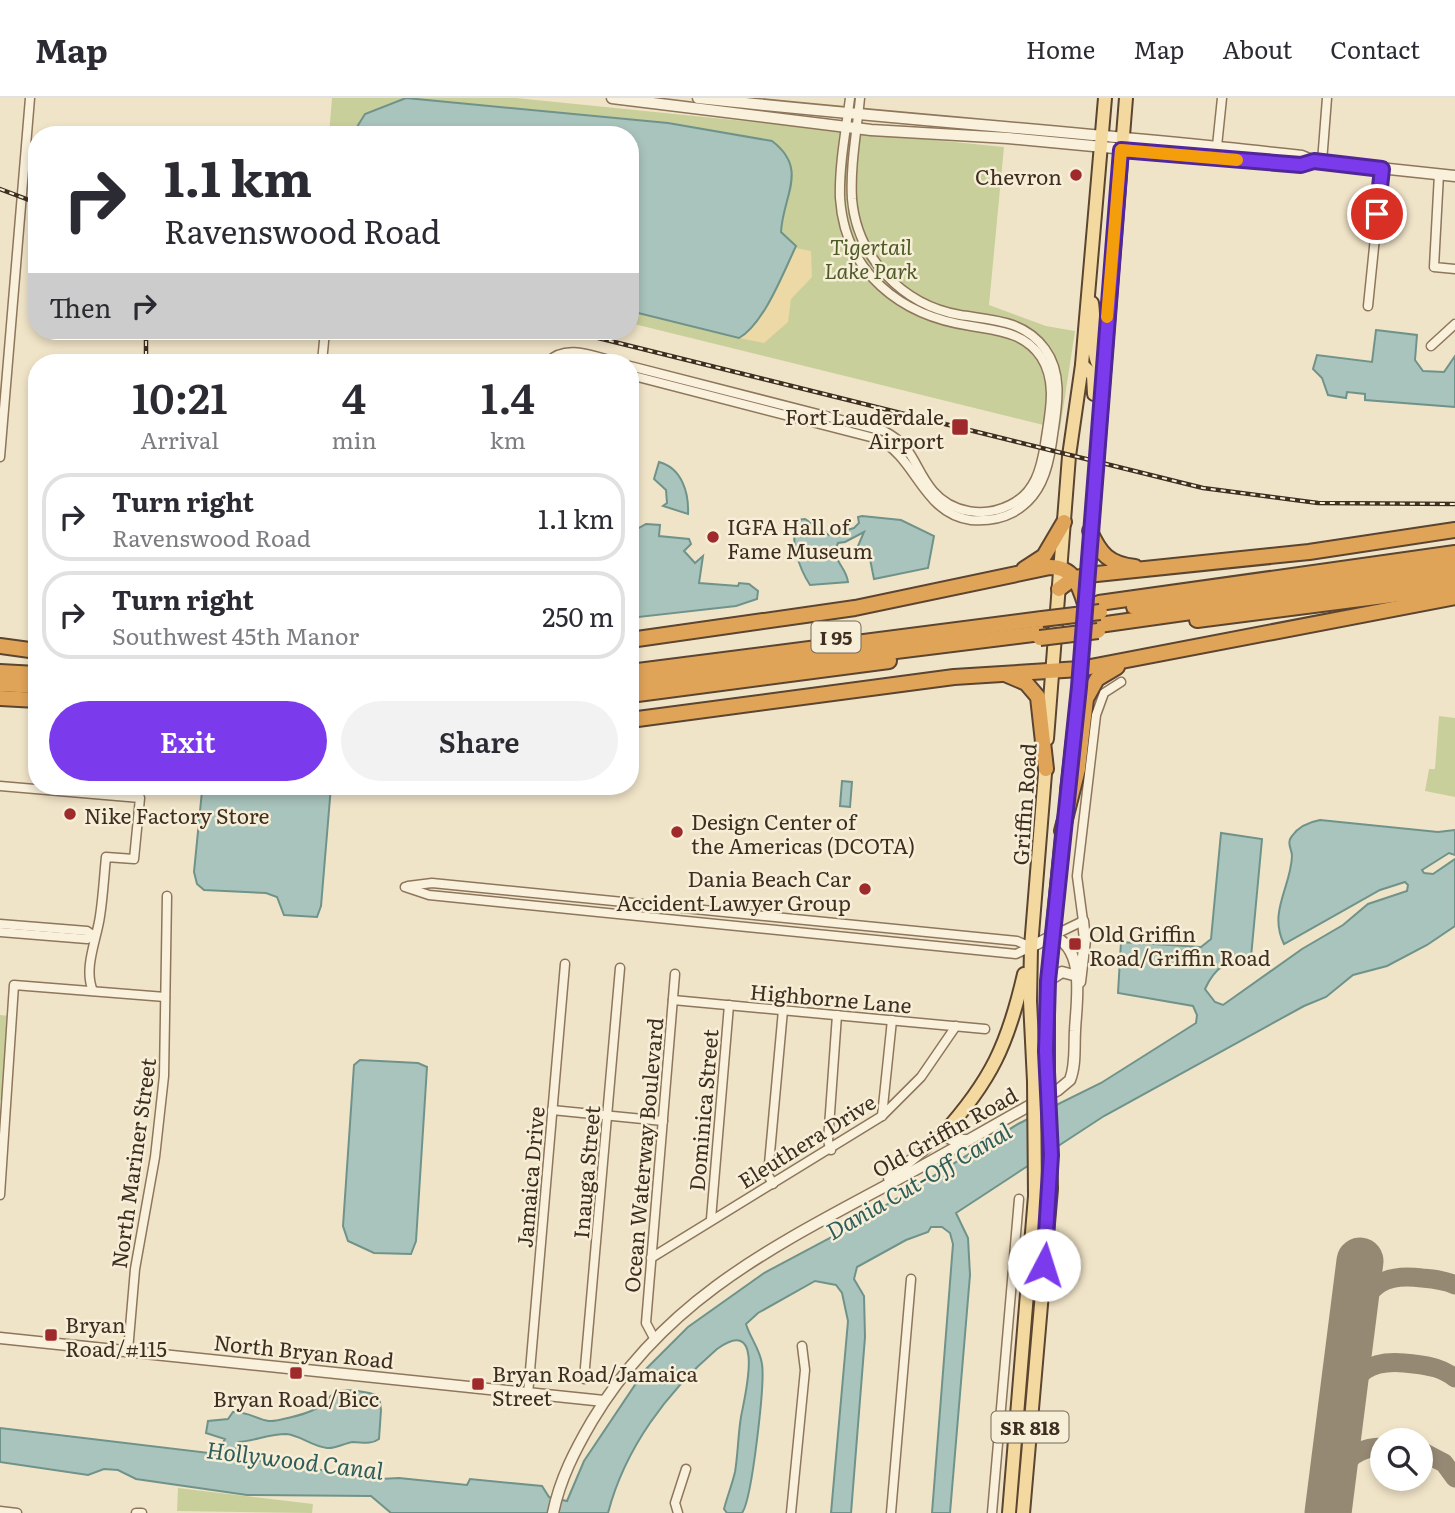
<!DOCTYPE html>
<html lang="en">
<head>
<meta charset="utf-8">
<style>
	:root { --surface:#fff; --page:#f2f2f3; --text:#2b2b33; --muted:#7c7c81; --line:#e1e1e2; --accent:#7c3aed }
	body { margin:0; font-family:Literata,serif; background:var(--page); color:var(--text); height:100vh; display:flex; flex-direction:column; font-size:26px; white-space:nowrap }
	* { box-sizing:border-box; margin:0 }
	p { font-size:23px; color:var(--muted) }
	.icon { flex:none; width:38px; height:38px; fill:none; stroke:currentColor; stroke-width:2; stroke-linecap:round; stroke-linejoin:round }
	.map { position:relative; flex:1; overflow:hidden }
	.side { position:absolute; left:28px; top:256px; width:611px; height:441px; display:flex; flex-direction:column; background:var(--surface); border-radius:28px; box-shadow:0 4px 10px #0003 }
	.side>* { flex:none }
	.guide { position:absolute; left:28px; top:28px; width:611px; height:214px; border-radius:28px; box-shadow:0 4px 10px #0003; background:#fff; color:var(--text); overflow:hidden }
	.buttons { position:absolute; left:1370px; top:1330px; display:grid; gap:14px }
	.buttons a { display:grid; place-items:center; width:63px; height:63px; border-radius:50%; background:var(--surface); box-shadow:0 4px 10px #0003; font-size:35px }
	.pin { position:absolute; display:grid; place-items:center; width:60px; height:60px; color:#fff; margin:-30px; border:4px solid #fff; border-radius:50%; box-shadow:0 2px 7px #0007 }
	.me { position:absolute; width:77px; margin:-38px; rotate:5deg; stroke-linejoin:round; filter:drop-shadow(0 0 5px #0008) }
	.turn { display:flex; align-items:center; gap:24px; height:147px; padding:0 21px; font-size:32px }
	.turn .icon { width:91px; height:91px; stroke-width:2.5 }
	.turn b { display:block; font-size:49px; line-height:60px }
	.then { display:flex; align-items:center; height:66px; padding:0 21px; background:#0003; gap:14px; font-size:26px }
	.eta { display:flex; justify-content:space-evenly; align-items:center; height:119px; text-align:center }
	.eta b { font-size:42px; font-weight:600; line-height:49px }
	.action { display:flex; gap:14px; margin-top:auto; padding:14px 21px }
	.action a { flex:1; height:80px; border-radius:42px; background:var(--accent); color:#fff; font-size:28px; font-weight:600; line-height:80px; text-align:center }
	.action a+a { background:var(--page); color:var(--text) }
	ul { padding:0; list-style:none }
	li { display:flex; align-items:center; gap:21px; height:88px; margin:0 14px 10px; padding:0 7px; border:4px solid var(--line); border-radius:28px }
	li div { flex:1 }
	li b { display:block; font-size:26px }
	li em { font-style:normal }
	header { display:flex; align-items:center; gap:42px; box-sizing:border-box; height:98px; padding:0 35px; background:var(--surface); border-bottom:2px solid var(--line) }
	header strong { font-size:33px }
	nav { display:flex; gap:38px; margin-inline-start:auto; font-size:24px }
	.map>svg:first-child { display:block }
	.green { fill:#c9cf9b }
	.sand { fill:#ecd9a5 }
	.water { fill:#a9c4bc; stroke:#6f938a; stroke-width:2 }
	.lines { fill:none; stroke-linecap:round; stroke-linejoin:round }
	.taxiway { stroke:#968974; stroke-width:19 }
	.runway { stroke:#968974; stroke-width:47 }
	.minor-casing { stroke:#8d765c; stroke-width:11 }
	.tertiary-casing { stroke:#8d765c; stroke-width:13 }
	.primary-casing { stroke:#5b4430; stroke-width:16 }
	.motorway-casing { stroke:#5b4430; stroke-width:18 }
	.minor { stroke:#faf1dc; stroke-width:8 }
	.tertiary { stroke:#faf1dc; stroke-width:10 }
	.primary { stroke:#f3d9a0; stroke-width:12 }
	.motorway { stroke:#e0a458; stroke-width:14 }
	.rail-casing { stroke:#3d2e20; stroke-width:4.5 }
	.rail { stroke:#f7eed8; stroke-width:2; stroke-dasharray:5; stroke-linecap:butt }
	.primary-bridge-casing { stroke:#5b4430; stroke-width:16; stroke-linecap:butt }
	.motorway-bridge-casing { stroke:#5b4430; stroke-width:18; stroke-linecap:butt }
	.primary-bridge { stroke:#f3d9a0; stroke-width:12 }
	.motorway-bridge { stroke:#e0a458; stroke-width:14 }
	.route-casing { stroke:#51269a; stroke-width:18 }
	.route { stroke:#7c3aed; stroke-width:12 }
	.slow { stroke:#f59e0b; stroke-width:12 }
	.poi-dot { fill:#9e2a2b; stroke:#f7eed8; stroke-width:2.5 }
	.labels { text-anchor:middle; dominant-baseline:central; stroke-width:5; stroke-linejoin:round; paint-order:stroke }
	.shield { fill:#f7eed8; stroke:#756857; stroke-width:2 }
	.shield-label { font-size:19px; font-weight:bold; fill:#3d2e20 }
	.poi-label { font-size:21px; fill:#3d2e20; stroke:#f7eed8; text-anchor:start }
	.park-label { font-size:21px; font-style:italic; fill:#4d5a26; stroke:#f7eed8 }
	.street-label { font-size:21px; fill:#3d2e20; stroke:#f7eed8 }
	.water-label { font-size:23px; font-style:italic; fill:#2f5d5a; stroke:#f7eed8 }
</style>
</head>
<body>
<header>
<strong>Map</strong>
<nav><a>Home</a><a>Map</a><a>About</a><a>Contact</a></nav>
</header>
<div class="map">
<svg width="1455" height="1415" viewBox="0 0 1455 1415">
	<rect width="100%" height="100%" fill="#f0e4c8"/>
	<!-- green -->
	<g class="green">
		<polygon points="332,0 516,0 1004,49 989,207 1046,228 1075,233 1060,331 630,225 630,37 329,37"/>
		<polygon points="1439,618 1455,620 1455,699 1425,693 1429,671 1435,671"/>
		<polygon points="0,917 10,918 2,1003 0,1002"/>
		<polygon points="178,1390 313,1406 312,1415 177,1413"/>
	</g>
	<!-- sand -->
	<path class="sand" d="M796 150 811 153 812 179 791 201 788 224 764 245 739 240C760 228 786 172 796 150Z"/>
	<!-- water -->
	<g class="water">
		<path d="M406 0 668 25 772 43C809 71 783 97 781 134L796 148C784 173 764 226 739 240L630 213V37H352L365 16Z"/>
		<polygon points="1376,232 1417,237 1415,262 1423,273 1444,274 1455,258 1455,309 1365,302 1365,296 1347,294 1346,300 1328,297 1322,280 1313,271 1317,257 1372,264"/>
		<path d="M659 364C682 370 689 395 688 416L663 408 667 405 666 392 654 381Z"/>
		<path d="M862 418 901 422 934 438 928 470 874 481 870 461 858 448 864 434 845 444 838 445C830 463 846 467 848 484L810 487C799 470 789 442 797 422L805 421 829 437 854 430 859 425 858 419Z"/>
		<polygon points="646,426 660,427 659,438 689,441 691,446 684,453 695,465 703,458 699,485 738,488 739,485 749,486 758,493 757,501 736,508 630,520 630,435"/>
		<polygon points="842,683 852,684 850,709 840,708"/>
		<polygon points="209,688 331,688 321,808 317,819 284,817 277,799 266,795 204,792 197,786 194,774 202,693"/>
		<path d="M1320 722 1438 734 1455 732V757L1449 755 1422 772 1424 775 1433 776 1455 761V828L1427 847 1387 868 1353 877 1326 899 1304 908 1104 1018 956 1115 968 1140 970 1177 950 1415H932L953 1146 950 1135 942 1129H931L928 1134 906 1142 857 1169 854 1181 864 1198 865 1239 851 1415H831L848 1223 842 1195 836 1187 815 1183 758 1215 746 1226C750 1240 760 1251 762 1266 765 1285 752 1402 742 1415H727L724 1411C727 1399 732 1387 735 1374 738 1356 738 1337 741 1319 744 1301 767 1215 717 1251 667 1294 625 1350 608 1415H391L371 1398 247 1397 136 1381 118 1372 104 1371 88 1377 0 1364V1330L217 1356 225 1341 206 1335 208 1323 228 1321 233 1314C247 1313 256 1321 269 1323 275 1324 305 1316 311 1313 323 1309 327 1299 336 1294 346 1290 369 1294 379 1298L381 1312 379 1341C371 1347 362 1344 353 1344 344 1345 336 1351 327 1350 311 1348 300 1337 286 1336 270 1336 253 1343 238 1344L235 1359 380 1381 399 1380 467 1387 470 1381 542 1388 549 1399 567 1403 584 1363 645 1272 688 1229 764 1175 847 1131 1018 1026 1101 985 1196 925 1197 917 1193 908 1118 895 1121 844 1201 849 1211 841 1221 735 1262 741 1251 859C1227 862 1215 869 1205 891L1215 904 1223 907 1302 851 1343 827 1368 806 1407 793 1408 787 1405 784 1380 792 1284 846C1268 814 1291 789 1292 758 1292 751 1286 745 1292 738 1299 728 1309 724 1320 722Z"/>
		<polygon points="360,962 418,965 427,969 416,1143 411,1156 374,1155 348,1143 343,1128 354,967"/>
	</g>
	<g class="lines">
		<!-- taxiway -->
		<g class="taxiway">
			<path d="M1353 1220C1371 1186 1384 1175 1422 1180 1434 1181 1445 1182 1455 1187"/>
			<path d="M1341 1317C1353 1273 1368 1259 1414 1266 1430 1268 1442 1270 1455 1280"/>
			<polyline points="1421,1353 1444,1365 1455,1380"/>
			<path d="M1329 1413C1335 1381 1343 1349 1382 1349"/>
		</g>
		<!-- runway -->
		<polyline class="runway" points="1328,1415 1360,1163"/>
		<defs>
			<g id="minor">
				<polyline points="1217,48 1222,0"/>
				<polyline points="1322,64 1327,0"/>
				<polyline points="1439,76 1434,169 1455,171"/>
				<polyline points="1368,208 1382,71"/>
				<polyline points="1431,248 1455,226"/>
				<polyline points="322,264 325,233"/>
				<path d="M548 264C566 245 595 259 617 264"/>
				<polyline points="565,264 579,264"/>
				<path d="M630 268 884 333C915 349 913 369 933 393 952 415 984 420 1010 407 1035 395 1041 371 1045 346 1049 317 1058 285 1041 259 1024 234 998 233 971 228 901 218 845 175 840 100 839 67 846 32 850 0"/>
				<path d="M630 277 878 341C917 360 922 415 971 422 986 423 999 422 1012 415 1040 400 1048 373 1052 344 1056 313 1065 278 1045 251 1024 222 992 222 960 217 902 207 857 159 852 101 850 68 857 32 860 0"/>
				<polyline points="0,359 30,0"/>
				<path d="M0 688 140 700 134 761 106 759C104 779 103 799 100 818 97 841 83 870 93 893"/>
				<polyline points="408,788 432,785 1017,843 1031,849"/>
				<polyline points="405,789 429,797 1016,856 1031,849"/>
				<polyline points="0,826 87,833 94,838"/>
				<polyline points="0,834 87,841 94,838"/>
				<polyline points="1052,838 1083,823 1077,778 1096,617 1104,595 1121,584"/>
				<polyline points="673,902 985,931"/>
				<polyline points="552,1012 663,1023"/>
				<polyline points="882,1018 892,922"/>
				<polyline points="831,1052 828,1043 837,917"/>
				<polyline points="773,1086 768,1077 783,912"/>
				<polyline points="0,1097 14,887 165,899"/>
				<polyline points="711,1121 729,907"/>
				<polyline points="651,1160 882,1018 921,979 956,928"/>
				<polyline points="654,1240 646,1225 675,876"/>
				<polyline points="128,1253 135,1171 155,1059 164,978 167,798"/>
				<polyline points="584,1281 620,870"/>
				<polyline points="528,1296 565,866"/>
				<polyline points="0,1413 17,1415"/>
				<polyline points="136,1415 142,1415"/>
				<polyline points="678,1415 675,1405 686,1371"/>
				<polyline points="791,1415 805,1272 802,1248"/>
				<polyline points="891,1415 911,1181"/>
				<polyline points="992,1415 1019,1101"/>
			</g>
			<g id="tertiary">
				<polyline points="612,0 871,32 1008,40 1252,63 1301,67 1314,63"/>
				<path d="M698 0C899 22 1101 35 1302 58L1314 63 1455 78"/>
				<polyline points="1048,883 1062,874 1077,878"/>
				<polyline points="1080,884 1085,842 1083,823"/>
				<polyline points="889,1080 942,1037 953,1042 965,1042"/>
				<polyline points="0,1240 604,1303"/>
				<path d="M553 1415C560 1381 575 1352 592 1323 664 1202 772 1149 891 1085 948 1055 1002 1022 1058 992L1070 982C1076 967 1074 949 1075 933 1076 905 1087 849 1052 838L1031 849"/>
			</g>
			<g id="primary">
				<path d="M1092 205C1095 222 1091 253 1098 266L1103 268"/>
				<polyline points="1082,267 1093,277 1094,296"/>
				<polyline points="1047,641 1069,358 1082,267 1105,0"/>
				<polyline points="1067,694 1079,589 1126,0"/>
				<polyline points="1048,980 1048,883 1063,726"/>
				<polyline points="1034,983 1030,903 1031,849 1046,663"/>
				<path d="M942 1037C991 983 1008 946 1024 876"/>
				<polyline points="1009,1415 1035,1098"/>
				<polyline points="1023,1415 1051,1091"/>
			</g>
			<g id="motorway">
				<path d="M1090 433C1100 456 1109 466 1135 469"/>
				<polyline points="1024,471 1044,458 1064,424"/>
				<polyline points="1059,491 1071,482 1087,477 1309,454 1455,432"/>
				<polyline points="1099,505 1455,455"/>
				<polyline points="1134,509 1455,465"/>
				<polyline points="1197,522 1455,489"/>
				<polyline points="1099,527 1455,477"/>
				<path d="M630 542 855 510 1050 469C1073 469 1079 486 1085 506"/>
				<polyline points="0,548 37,553"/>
				<polyline points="0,574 37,576"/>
				<polyline points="630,574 1042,521"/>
				<polyline points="1005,576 1026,585 1038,599 1046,671"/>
				<polyline points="0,586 37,588"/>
				<polyline points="630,586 1041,535"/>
				<polyline points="630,597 889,563"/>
				<polyline points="0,600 37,602"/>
				<polyline points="630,622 954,579 1080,571 1455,499"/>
				<polyline points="1062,733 1078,671 1086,601 1097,581 1117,569"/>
			</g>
		</defs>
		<!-- minor casing -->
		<use href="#minor" class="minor-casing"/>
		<!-- tertiary casing -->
		<use href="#tertiary" class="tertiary-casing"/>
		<!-- primary casing -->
		<use href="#primary" class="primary-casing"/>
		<!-- motorway casing -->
		<use href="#motorway" class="motorway-casing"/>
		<!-- minor -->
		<use href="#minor" class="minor"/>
		<!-- tertiary -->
		<use href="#tertiary" class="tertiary"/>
		<!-- primary -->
		<use href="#primary" class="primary"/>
		<!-- motorway -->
		<use href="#motorway" class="motorway"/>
		<defs>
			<g id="rail">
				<polyline points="0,91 37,105"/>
				<polyline points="146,233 146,264"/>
				<polyline points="570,233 1203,390 1318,405 1455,406"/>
			</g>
		</defs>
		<!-- rail casing -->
		<use href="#rail" class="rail-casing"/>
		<!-- rail -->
		<use href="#rail" class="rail"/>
		<defs>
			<g id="primary-bridge">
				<polyline points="1048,980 1051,1091"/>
				<polyline points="1034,983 1035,1098"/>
			</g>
			<g id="motorway-bridge">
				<polyline points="1042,521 1100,514"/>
				<polyline points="1040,540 1098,533"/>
			</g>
		</defs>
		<!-- primary-bridge casing -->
		<use href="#primary-bridge" class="primary-bridge-casing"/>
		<!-- motorway-bridge casing -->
		<use href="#motorway-bridge" class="motorway-bridge-casing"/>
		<!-- primary-bridge -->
		<use href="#primary-bridge" class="primary-bridge"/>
		<!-- motorway-bridge -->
		<use href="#motorway-bridge" class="motorway-bridge"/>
	</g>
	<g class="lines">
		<defs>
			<polyline id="route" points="1044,1167 1051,1057 1046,953 1048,883 1079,589 1121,52 1301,67 1314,63 1382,71 1377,116"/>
		</defs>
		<!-- route casing -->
		<use href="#route" class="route-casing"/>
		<!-- route -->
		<use href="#route" class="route"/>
		<!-- slow -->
		<polyline class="slow" points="1107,219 1121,52 1237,62"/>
	</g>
	<!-- markers -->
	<g class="poi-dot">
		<circle cx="1076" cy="77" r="7"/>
		<rect x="951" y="320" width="18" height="18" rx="3.5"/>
		<circle cx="713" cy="439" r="7"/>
		<circle cx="70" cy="716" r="7"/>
		<circle cx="677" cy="734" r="7"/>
		<circle cx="865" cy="791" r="7"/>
		<rect x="1068" y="839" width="14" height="14" rx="3.5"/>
		<rect x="44" y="1230" width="14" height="14" rx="3.5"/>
		<rect x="289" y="1268" width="14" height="14" rx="3.5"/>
		<rect x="471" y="1279" width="14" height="14" rx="3.5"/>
	</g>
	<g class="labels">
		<!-- shield labels -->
		<g class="shield">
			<rect x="811.5" y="523.5" width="49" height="31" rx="5"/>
			<rect x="991.5" y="1313.5" width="77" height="31" rx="5"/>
		</g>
		<g class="shield-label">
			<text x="836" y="539">I 95</text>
			<text x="1030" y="1329">SR 818</text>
		</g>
		<!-- poi labels -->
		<g class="poi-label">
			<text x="1062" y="77" text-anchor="end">Chevron</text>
			<text x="944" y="317" text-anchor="end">Fort Lauderdale<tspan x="944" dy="24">Airport</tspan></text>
			<text x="727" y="427">IGFA Hall of<tspan x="727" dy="24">Fame Museum</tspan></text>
			<text x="84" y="716">Nike Factory Store</text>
			<text x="691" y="722">Design Center of<tspan x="691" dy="24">the Americas (DCOTA)</tspan></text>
			<text x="851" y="779" text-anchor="end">Dania Beach Car<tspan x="851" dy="24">Accident Lawyer Group</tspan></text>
			<text x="1089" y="834">Old Griffin<tspan x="1089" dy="24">Road/Griffin Road</tspan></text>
			<text x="65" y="1225">Bryan<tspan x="65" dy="24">Road/#115</tspan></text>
			<text x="492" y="1274">Bryan Road/Jamaica<tspan x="492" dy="24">Street</tspan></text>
			<text x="296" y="1299" text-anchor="middle">Bryan Road/Bicc</text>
		</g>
		<!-- park labels -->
		<g class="park-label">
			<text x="871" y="147">Tigertail<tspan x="871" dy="24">Lake Park</tspan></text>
		</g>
		<!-- street labels -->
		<g class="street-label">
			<text transform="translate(1023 706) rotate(-86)">Griffin Road</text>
			<text transform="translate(831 899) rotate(5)">Highborne Lane</text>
			<text transform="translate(702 1012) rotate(-85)">Dominica Street</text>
			<text transform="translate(944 1033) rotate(-29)">Old Griffin Road</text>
			<text transform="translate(806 1042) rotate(-32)">Eleuthera Drive</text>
			<text transform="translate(642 1057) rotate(-85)">Ocean Waterway Boulevard</text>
			<text transform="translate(132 1065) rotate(-82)">North Mariner Street</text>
			<text transform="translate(585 1074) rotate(-85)">Inauga Street</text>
			<text transform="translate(529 1079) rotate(-85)">Jamaica Drive</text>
			<text transform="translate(304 1252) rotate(6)">North Bryan Road</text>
		</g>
		<!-- water labels -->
		<g class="water-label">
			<text transform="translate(918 1082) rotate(-30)">Dania Cut-Off Canal</text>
			<text transform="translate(295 1361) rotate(7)">Hollywood Canal</text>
		</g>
	</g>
</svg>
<div class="buttons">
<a><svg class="icon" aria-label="search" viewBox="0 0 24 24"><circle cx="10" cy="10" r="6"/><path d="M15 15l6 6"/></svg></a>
</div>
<div class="pin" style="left:1377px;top:116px;background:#d93025"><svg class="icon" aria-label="arrive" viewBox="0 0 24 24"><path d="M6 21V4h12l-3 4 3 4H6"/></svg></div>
<svg class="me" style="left:1044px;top:1167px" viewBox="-20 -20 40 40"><circle r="19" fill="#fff"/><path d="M0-13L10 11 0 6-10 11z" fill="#7c3aed"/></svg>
<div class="guide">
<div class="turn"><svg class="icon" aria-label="right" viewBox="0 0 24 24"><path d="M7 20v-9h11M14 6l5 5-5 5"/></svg><div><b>1.1 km</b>Ravenswood Road</div></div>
<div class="then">Then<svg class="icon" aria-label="right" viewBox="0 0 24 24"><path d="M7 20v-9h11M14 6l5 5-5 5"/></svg></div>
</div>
<section class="side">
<div class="eta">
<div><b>10:21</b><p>Arrival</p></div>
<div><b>4</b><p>min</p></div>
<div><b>1.4</b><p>km</p></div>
</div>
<ul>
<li><svg class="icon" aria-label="right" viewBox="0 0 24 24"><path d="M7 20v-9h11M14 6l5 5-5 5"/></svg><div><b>Turn right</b><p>Ravenswood Road</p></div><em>1.1 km</em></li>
<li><svg class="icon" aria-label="right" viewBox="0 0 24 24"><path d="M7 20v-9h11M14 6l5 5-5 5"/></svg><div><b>Turn right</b><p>Southwest 45th Manor</p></div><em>250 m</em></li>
</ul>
<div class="action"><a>Exit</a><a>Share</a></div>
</section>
</div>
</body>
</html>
